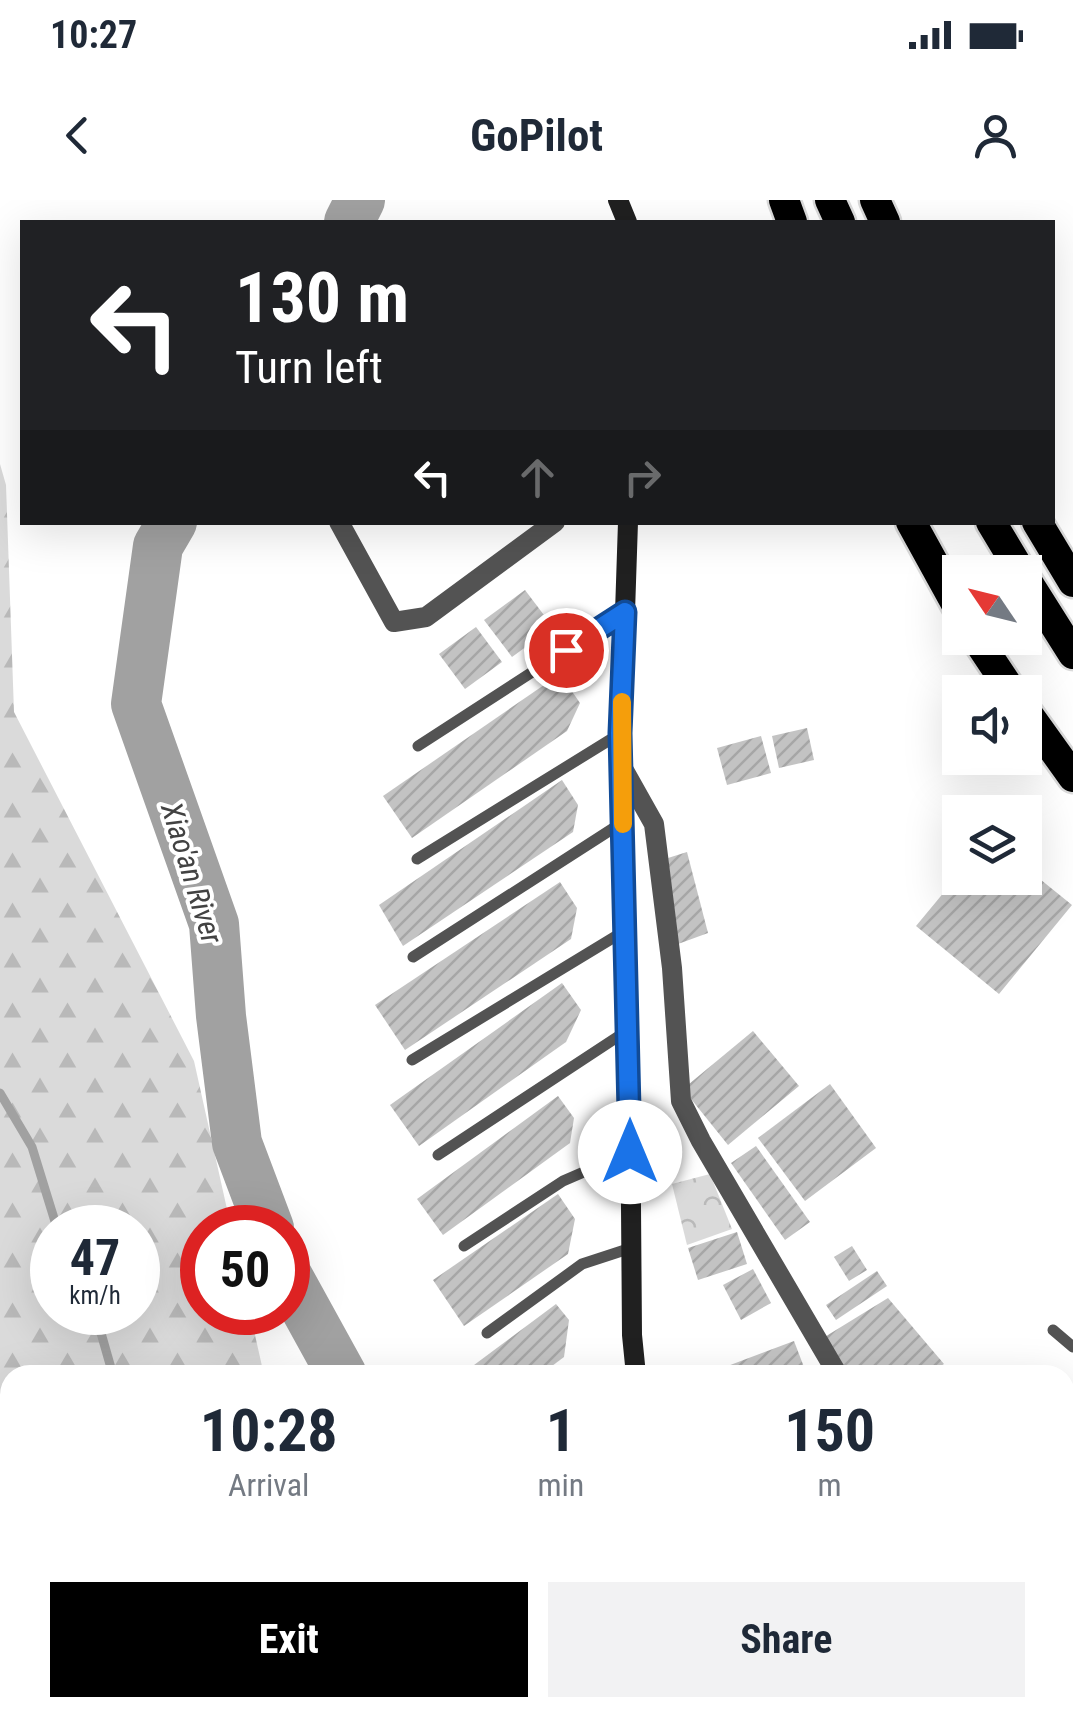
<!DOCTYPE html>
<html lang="en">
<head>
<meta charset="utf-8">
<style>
	:root { --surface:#fff; --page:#f2f2f3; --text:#1f2937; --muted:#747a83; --accent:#000 }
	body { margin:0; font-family:"Roboto Condensed",sans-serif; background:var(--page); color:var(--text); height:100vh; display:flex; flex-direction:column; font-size:38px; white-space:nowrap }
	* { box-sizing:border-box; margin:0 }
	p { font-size:32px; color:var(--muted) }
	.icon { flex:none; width:55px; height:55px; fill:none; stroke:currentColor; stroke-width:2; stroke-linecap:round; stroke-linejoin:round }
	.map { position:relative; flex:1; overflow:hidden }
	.side { position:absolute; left:0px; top:1165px; width:1075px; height:352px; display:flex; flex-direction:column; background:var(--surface); border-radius:30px 30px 0 0; box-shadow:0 10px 40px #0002 }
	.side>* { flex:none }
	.guide { position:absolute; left:20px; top:20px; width:1035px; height:305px; border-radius:0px; box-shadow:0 10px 40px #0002; background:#202124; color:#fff; overflow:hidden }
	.needle { width:65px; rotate:305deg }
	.controls { position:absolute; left:942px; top:355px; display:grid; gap:20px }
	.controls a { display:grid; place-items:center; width:100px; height:100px; border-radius:0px; background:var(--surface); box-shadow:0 10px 40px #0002; font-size:50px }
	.speed { position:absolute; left:30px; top:1005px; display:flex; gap:20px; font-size:50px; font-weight:700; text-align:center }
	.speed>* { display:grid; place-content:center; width:130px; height:130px; border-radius:50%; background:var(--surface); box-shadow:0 10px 40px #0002; line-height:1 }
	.speed small { font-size:25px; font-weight:400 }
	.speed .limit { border:15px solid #d22; background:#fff; color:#111 }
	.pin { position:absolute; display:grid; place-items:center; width:85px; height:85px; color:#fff; margin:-42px; border:5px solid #fff; border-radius:50%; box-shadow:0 2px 10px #0007 }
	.me { position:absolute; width:110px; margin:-55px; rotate:0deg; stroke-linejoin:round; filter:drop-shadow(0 0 8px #0008) }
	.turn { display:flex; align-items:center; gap:35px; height:210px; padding:0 50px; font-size:45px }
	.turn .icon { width:130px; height:130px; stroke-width:2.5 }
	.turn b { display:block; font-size:70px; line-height:85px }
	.lanes { display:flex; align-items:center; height:95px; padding:0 50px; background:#0003; justify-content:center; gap:50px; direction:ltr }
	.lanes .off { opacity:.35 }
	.eta { display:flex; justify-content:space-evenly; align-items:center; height:170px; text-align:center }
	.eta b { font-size:60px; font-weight:700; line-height:70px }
	.action { display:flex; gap:20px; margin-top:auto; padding:20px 50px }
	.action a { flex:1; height:115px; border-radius:0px; background:var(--accent); color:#fff; font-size:40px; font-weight:700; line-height:115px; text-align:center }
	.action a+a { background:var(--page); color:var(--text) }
	.status { display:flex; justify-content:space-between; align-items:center; height:70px; padding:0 50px; background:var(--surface); direction:ltr }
	.status svg { height:28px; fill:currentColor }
	header { display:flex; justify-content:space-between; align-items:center; height:130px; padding:0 50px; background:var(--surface); font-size:45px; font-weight:700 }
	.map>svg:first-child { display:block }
	.forest { fill:url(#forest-firs); fill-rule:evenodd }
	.park { fill:url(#park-crowns) }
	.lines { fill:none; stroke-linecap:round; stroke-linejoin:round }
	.stream { stroke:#a1a1a1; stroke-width:9 }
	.river { stroke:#a1a1a1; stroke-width:50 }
	.building { fill:url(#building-hatch) }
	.highway-casing { stroke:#dbdbdb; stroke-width:35 }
	.lane { stroke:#535353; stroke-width:11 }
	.street { stroke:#535353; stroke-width:20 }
	.secondary { stroke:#202020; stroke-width:20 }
	.highway { stroke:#000; stroke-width:30 }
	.route-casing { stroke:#114b97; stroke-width:25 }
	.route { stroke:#1a73e8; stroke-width:18 }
	.slow { stroke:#f59e0b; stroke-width:18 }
	.labels { text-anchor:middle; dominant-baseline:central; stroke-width:8; stroke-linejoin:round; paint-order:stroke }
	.water-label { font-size:30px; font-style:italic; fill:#424242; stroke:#fff }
</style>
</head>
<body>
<div class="status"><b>10:27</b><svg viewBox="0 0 49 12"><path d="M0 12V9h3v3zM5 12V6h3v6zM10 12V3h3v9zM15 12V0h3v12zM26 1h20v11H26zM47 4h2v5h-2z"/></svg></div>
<header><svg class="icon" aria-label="back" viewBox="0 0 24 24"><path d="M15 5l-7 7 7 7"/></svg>GoPilot<svg class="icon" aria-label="person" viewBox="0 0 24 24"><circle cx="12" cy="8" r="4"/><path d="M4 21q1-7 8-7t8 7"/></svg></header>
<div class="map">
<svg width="1073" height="1517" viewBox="0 0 1073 1517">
	<defs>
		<pattern id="forest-firs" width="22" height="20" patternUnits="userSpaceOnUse" patternTransform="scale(2.5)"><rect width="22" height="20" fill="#dadada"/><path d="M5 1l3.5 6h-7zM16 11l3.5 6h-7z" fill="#b9b9b9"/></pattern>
		<pattern id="park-crowns" width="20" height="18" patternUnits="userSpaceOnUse" patternTransform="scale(2.5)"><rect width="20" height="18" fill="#dadada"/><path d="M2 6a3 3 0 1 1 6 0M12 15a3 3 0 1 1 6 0" fill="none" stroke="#b9b9b9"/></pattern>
		<pattern id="building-hatch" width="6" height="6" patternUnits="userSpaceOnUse" patternTransform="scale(2.5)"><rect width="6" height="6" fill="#c3c3c3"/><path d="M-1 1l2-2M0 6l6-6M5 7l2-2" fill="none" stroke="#a6a6a6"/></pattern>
	</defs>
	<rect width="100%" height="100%" fill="#fff"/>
	<!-- forest -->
	<path class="forest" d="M0 264 6 285 14 512 194 861 231 1027 202 1028V1112L250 1113 264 1175H10V1508H401L407 1517H0ZM52 1028H138V1112H52Z"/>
	<!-- park -->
	<polygon class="park" points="710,974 732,1029 687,1045 672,984"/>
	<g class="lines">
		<!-- stream -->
		<g class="stream">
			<polyline points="0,893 32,947 57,1028"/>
			<polyline points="95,1112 113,1175"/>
			<polyline points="1065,1217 1073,1214"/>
			<polyline points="226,1508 230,1517"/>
		</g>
		<!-- river -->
		<g class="river">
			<polyline points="349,22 360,0"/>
			<polyline points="172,322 158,346 136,504 214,724 221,816 237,943 269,1028"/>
			<polyline points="288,1077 342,1175"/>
			<polyline points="554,1508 562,1517"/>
		</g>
	</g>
	<!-- building -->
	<g class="building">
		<polygon points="525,390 553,427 512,457 484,420"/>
		<polygon points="476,427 502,462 465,489 439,454"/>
		<polygon points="560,474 580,503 567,531 412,638 383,596"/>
		<polygon points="807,528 814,560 779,568 772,536"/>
		<polygon points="761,536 771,573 727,585 717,548"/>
		<polygon points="562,580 578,605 573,632 403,746 379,705"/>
		<polygon points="687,652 708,733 678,744 668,658"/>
		<polygon points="1025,667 1072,705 999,794 916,726 960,673 960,678 1025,678"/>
		<polygon points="560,682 577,708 571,739 405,850 375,805"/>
		<polygon points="562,783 581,810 566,842 419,946 390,905"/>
		<polygon points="753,831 799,886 728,945 683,889"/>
		<polygon points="830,884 876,948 805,1001 758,938"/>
		<polygon points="558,896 574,918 570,943 443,1035 417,999"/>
		<polygon points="756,946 810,1022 785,1040 731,963"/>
		<polygon points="558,994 575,1019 568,1054 464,1126 433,1080"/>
		<polygon points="737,1032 747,1064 698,1080 688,1048"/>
		<polygon points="852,1046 867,1070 849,1081 834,1057"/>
		<polygon points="753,1069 771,1103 741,1120 723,1085"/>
		<polygon points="877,1071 887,1086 836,1120 826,1105"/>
		<polygon points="888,1098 944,1164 927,1175 846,1175 823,1138"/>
		<polygon points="556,1104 569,1120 564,1157 540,1175 469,1175 466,1171"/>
		<polygon points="794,1141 807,1175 728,1175 725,1167"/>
	</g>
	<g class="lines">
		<defs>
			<g id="highway">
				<polyline points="784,0 792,22"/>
				<polyline points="830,0 840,22"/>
				<polyline points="875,0 885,22"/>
				<polyline points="911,322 960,411"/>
				<polyline points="991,322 1021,372"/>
				<polyline points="1037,322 1073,382"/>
				<polyline points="1025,378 1073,454"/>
				<polyline points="976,438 1012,492"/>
				<polyline points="1025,510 1073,577"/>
				<polyline points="1065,1280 1073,1277"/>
				<polyline points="1065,1320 1073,1317"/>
			</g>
		</defs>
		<!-- highway casing -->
		<use href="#highway" class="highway-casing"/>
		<!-- lane -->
		<g class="lane">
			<polyline points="418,546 625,412"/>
			<polyline points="417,659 621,533"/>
			<polyline points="413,757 623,622"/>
			<polyline points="412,860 626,730"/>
			<polyline points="438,955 628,830"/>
			<polyline points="464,1046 563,981 630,952"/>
			<polyline points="1053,1130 1073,1147"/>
			<polyline points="487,1133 582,1064 631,1048"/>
			<polyline points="958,1517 969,1508"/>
		</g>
		<!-- street -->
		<g class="street">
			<polyline points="339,322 394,422 426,417 555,322"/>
			<polyline points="622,567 654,624 672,768 681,901 701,941 838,1175"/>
			<polyline points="1065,1199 1073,1196"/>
			<polyline points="1065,1422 1073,1418"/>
			<polyline points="1065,1479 1073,1493"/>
		</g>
		<!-- secondary -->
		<g class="secondary">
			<polyline points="618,0 627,22"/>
			<polyline points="628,322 621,533 630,877 632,1135 636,1175"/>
			<polyline points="746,1508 751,1517"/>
			<polyline points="779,1517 782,1508"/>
		</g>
		<!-- highway -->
		<use href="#highway" class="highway"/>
	</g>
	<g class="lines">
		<defs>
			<polyline id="route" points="566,450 625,412 620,533 630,952"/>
		</defs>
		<!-- route casing -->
		<use href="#route" class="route-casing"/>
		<!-- route -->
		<use href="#route" class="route"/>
		<!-- slow -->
		<polyline class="slow" points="622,502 623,624"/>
	</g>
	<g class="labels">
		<!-- water labels -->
		<g class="water-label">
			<text transform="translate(192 673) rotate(73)">Xiao'an River</text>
		</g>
	</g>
</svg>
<div class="controls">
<a><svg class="needle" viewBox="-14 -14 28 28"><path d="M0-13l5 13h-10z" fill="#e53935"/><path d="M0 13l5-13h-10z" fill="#747a83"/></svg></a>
<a><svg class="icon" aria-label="sound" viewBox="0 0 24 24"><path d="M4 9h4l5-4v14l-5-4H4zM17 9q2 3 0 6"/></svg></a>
<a><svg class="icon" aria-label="layers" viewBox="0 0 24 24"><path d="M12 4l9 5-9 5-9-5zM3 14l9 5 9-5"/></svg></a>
</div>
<div class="speed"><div>47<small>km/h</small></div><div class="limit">50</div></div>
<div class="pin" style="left:566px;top:450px;background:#d93025"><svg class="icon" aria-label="arrive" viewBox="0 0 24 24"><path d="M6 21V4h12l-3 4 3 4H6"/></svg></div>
<svg class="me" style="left:630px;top:952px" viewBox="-20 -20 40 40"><circle r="19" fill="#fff"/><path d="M0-13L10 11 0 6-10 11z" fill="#1a73e8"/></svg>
<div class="guide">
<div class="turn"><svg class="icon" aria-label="left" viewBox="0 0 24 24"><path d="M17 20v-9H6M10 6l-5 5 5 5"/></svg><div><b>130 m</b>Turn left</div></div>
<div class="lanes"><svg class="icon" aria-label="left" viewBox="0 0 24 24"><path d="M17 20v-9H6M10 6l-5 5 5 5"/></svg><svg class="icon off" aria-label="ahead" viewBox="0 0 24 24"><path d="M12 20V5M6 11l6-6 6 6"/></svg><svg class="icon off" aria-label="right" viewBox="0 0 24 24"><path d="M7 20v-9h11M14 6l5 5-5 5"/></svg></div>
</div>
<section class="side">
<div class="eta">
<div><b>10:28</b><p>Arrival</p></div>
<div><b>1</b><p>min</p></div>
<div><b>150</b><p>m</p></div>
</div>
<div class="action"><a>Exit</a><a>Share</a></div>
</section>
</div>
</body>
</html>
